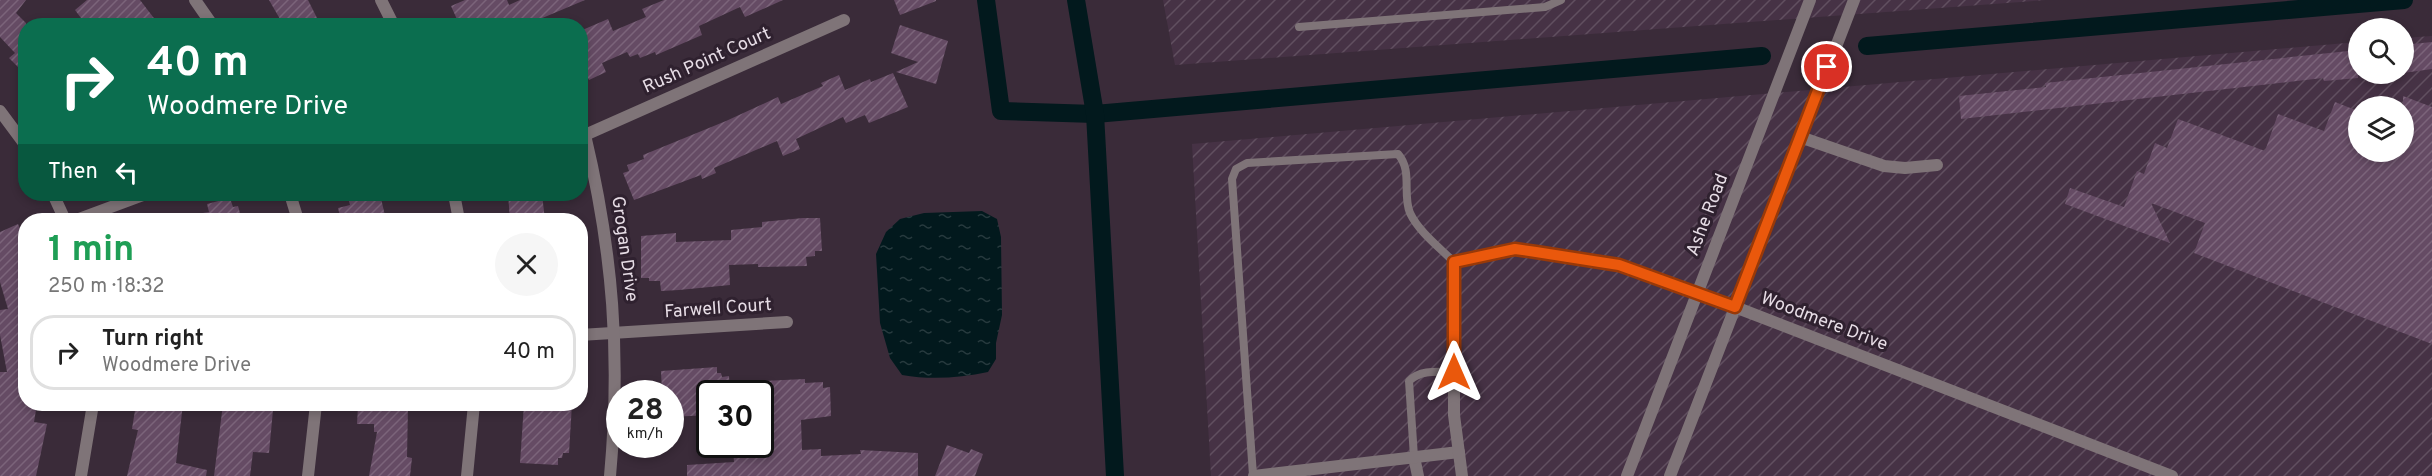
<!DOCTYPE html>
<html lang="en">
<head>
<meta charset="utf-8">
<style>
	:root { --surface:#fff; --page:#f6f6f6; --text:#222; --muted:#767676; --line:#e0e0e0 }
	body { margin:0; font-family:Overpass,sans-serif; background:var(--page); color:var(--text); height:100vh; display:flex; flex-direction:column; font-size:22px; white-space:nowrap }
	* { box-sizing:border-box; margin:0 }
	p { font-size:20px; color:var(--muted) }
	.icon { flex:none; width:33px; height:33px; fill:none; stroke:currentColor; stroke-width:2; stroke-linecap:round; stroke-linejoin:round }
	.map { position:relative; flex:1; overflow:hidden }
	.drawer { position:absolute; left:18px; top:213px; width:570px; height:198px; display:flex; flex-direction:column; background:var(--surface); border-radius:24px; box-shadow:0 3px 9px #0003 }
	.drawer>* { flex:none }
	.hud { position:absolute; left:18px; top:18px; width:570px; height:183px; border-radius:24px; box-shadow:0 3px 9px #0003; background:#0b6e4f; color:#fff; overflow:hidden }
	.fabs { position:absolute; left:2348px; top:18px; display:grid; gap:12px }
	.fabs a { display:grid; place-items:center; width:66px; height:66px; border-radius:50%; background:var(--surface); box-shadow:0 3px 9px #0003; font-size:30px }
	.speed { position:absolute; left:606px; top:380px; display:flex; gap:12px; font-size:30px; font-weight:700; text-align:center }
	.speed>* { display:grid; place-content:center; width:78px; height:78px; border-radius:50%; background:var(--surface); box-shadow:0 3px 9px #0003; line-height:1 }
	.speed small { font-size:15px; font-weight:400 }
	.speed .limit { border:3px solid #111; border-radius:9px; background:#fff; color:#111 }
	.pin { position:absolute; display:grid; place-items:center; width:51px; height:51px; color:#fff; margin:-26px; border:3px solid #fff; border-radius:50%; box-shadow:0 2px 6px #0007 }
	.me { position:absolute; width:66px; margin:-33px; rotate:0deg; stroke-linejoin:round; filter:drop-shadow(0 0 4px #0008) }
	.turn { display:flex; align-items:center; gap:21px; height:126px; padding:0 30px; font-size:27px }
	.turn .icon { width:78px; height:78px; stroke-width:2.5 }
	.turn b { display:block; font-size:42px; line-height:51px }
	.then { display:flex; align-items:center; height:57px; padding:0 30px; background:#0003; gap:12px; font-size:22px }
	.round { display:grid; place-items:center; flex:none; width:63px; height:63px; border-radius:32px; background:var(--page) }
	.head { display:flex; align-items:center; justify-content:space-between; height:102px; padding:0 30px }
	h1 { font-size:36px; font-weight:700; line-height:45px; color:#1e9e55 }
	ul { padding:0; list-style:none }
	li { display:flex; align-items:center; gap:18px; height:75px; margin:0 12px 9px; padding:0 18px; border:3px solid var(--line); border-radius:24px }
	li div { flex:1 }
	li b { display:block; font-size:22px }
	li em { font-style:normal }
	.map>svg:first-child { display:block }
	.industrial { fill:url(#industrial-furrows); fill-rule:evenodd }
	.water { fill:url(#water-ripples) }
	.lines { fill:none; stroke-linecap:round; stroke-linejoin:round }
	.canal { stroke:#02191d; stroke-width:18 }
	.building { fill:url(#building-hatch) }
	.service { stroke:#7f7478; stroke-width:8 }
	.minor { stroke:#7f7478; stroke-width:12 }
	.tertiary { stroke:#7f7478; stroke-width:12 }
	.route-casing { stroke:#983908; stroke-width:15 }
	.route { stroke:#ea580c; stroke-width:10 }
	.labels { text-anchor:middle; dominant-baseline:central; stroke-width:6; stroke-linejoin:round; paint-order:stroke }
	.street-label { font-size:18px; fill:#e7dde6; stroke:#2f212f }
</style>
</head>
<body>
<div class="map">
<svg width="2432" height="476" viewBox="0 0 2432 476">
	<defs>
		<pattern id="industrial-furrows" width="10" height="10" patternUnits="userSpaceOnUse" patternTransform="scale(1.5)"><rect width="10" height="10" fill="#463245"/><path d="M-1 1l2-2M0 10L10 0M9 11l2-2" fill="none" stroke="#614f60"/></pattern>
		<pattern id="water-ripples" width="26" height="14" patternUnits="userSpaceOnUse" patternTransform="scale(1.5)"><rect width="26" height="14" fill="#02191d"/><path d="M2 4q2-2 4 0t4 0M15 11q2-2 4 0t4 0" fill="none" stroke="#273a3e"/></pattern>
		<pattern id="building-hatch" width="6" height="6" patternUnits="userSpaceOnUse" patternTransform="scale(1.5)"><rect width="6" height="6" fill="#654b64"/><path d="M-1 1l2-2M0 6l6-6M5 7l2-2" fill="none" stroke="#7b647a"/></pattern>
	</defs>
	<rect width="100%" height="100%" fill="#3a2b39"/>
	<!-- industrial -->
	<g class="industrial">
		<polygon points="1163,0 2046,0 1175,65"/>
		<path d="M2432 36V476H1211L1192 144 2358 42V74H2403V38ZM2358 106H2403V152H2358Z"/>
	</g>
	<!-- water -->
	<path class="water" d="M982 211 997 219 1001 237 1002 315 996 343V359L988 372C960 378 930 380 902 375L890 358 880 323 876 254 886 232 900 219 924 213Z"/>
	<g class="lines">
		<!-- canal -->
		<g class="canal">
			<polyline points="986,0 1001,111 1095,114 1762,56"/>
			<polyline points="1076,0 1095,114 1115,476"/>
			<polyline points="1867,46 2404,0"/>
		</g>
	</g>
	<!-- building -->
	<g class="building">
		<polygon points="0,0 26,0 16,13 26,23 26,75 9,58 15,53 0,37"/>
		<polygon points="87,0 140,0 160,26 87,26 75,10"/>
		<polygon points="269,0 308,0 321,26 284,26"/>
		<polygon points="465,0 507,0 509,5 520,0 585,0 540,19 543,26 460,26 451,6"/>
		<polygon points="664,0 783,0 745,17 740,7 699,26 702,35 656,55 655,52 640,58 638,54 630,57 627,52 602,63 606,72 589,80 580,61 580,31 608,19 613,31 646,17 642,9"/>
		<polygon points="894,0 936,0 936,1 900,15"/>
		<polygon points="900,25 948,41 936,84 896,72 918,62 891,53"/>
		<polygon points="2432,42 2432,69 2403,73 2403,45"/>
		<polygon points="2358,50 2358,78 2324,81 2323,78 1961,119 1959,96 2046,87 2045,83"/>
		<polygon points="893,73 908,107 869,123 865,115 846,123 843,117 796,139 800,149 783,156 777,141 714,168 716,173 702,179 701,175 634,200 623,173 629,171 627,165 644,159 643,155 726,121 778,97 781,104 823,86 821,83 839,75 845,90 870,79 871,82"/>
		<polygon points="2403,96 2432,107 2432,344 2194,253 2205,223 2151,203 2170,243 2065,204 2070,188 2124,207 2137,171 2144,174 2155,143 2167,148 2178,119 2265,151 2278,114 2324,131 2335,102 2358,111 2358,152 2403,152"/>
		<polygon points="347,194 380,194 386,220 341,220 338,208 350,205"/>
		<polygon points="508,194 542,194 545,220 510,220"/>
		<polygon points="230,198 233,207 238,206 242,220 197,220 197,214 209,212 207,204"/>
		<polygon points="803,218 820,218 822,251 815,251 815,256 806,257 807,266 758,267 758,264 729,265 730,285 679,290 661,291 660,281 649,281 649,278 641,278 641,236 676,233 676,242 731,240 731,230 762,227 762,222"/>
		<polygon points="18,224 26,242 26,404 37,404 34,422 47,424 36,476 0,476 0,372 7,372 0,335 0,310 8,309 0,282 0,232"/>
		<polygon points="717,367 717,373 721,373 722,377 729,376 730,393 710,393 710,415 670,417 670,393 662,393 661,371"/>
		<polygon points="805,379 805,383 823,382 823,388 830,387 831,416 801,420 802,450 821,449 821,456 861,454 860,450 918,453 918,476 687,476 687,465 734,462 733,449 760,448 760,385 763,385 763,381"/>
		<polygon points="136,404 183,404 176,463 207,470 206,476 127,476 138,430 132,429"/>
		<polygon points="223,404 254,404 254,408 273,410 269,453 253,452 250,476 214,476"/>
		<polygon points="524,404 572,404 569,453 563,453 562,458 558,458 558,465 520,463"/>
		<polygon points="358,406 408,407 407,457 412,458 410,476 369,476 377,432 374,432 374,424 357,424"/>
		<polygon points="947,445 969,453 971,449 983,454 975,476 935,476"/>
	</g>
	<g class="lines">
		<!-- service -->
		<g class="service">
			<polyline points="1299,27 1545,7 1561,0"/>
			<path d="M1414 457 1409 381C1421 369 1439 372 1454 372"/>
			<path d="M1253 475 1232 179 1236 169 1247 163 1398 154C1413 171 1402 194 1410 213 1419 232 1439 247 1454 262"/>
		</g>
		<!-- minor -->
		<g class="minor">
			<polyline points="195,0 213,26"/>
			<polyline points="0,111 26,146"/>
			<polyline points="1800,137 1884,166 1905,168 1937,165"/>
			<polyline points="53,194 65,220"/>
			<polyline points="290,194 298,220"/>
			<polyline points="76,220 146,194"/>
			<polyline points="580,335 787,322"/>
			<polyline points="1414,457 1418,476"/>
			<polyline points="81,476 93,404"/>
			<polyline points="308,476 316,404"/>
			<path d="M610 476C621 356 613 252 585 135L844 20"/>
			<polyline points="1254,476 1459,452"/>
			<polyline points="1462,476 1454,415 1454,262 1515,249 1619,265 1735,307 2172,476"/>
		</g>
		<!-- tertiary -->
		<g class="tertiary">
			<polyline points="381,0 394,26"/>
			<polyline points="454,194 459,220"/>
			<polyline points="467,476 474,404"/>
			<polyline points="1627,476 1810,0"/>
			<polyline points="1670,476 1854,0"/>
		</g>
	</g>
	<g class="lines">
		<defs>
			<polyline id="route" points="1454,372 1454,262 1515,249 1536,252 1619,265 1735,307 1827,67"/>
		</defs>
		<!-- route casing -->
		<use href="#route" class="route-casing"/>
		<!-- route -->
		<use href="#route" class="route"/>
	</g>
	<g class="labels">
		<!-- street labels -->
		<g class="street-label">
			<text transform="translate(707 61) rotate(-24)">Rush Point Court</text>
			<text transform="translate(1708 215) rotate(-69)">Ashe Road</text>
			<text transform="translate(624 249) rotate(82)">Grogan Drive</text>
			<text transform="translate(718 309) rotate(-4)">Farwell Court</text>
			<text transform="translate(1824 322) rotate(21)">Woodmere Drive</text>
		</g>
	</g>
</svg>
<div class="fabs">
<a><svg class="icon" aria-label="search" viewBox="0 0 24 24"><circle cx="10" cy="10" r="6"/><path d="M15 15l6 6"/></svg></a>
<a><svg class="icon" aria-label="layers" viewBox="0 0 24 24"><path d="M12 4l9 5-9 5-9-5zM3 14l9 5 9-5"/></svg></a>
</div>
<div class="speed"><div>28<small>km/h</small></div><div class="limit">30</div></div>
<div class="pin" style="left:1827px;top:67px;background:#d93025"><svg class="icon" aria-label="arrive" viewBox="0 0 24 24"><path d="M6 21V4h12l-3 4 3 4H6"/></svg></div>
<svg class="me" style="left:1454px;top:372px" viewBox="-20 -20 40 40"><path d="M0-17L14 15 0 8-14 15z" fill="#ea580c" stroke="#fff" stroke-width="4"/></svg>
<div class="hud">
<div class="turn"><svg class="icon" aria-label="right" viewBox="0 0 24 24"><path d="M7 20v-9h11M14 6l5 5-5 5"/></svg><div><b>40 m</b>Woodmere Drive</div></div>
<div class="then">Then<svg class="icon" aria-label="left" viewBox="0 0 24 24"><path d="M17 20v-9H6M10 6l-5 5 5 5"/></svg></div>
</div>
<section class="drawer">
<div class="head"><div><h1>1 min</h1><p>250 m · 18:32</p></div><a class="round"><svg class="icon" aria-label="close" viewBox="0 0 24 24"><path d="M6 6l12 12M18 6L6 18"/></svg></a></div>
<ul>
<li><svg class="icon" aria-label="right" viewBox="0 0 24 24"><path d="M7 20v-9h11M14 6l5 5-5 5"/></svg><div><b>Turn right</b><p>Woodmere Drive</p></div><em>40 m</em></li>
</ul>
</section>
</div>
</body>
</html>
